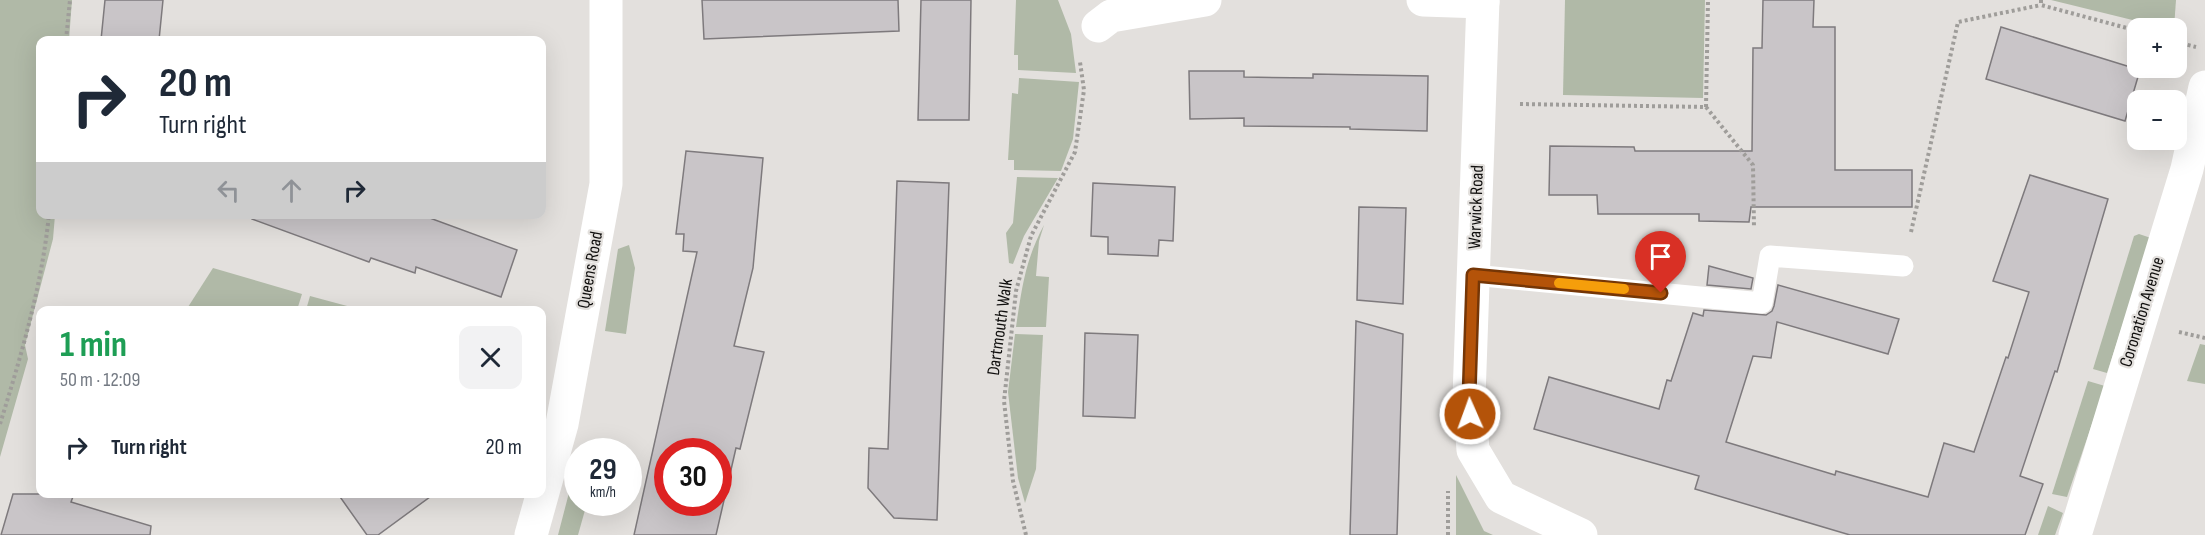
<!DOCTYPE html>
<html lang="en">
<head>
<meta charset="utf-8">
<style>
	:root { --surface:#fff; --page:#f2f2f3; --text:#1f2937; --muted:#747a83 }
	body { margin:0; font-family:"Sofia Sans Condensed",sans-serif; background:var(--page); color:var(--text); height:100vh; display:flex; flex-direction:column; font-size:22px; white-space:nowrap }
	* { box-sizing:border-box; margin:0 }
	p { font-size:20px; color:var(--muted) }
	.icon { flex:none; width:33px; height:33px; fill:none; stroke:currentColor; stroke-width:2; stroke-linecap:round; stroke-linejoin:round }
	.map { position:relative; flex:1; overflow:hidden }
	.details { position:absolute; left:36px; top:306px; width:510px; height:192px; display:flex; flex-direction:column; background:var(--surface); border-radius:12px; box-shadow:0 6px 24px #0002 }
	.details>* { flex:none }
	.top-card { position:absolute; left:36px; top:36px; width:510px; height:183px; border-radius:12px; box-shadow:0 6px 24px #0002; background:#fff; color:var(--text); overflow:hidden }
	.buttons { position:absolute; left:2127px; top:18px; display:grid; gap:12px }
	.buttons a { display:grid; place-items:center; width:60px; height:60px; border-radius:12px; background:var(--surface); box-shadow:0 6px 24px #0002; font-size:30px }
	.speed { position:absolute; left:564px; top:438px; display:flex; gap:12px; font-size:30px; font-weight:700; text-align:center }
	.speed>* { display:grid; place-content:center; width:78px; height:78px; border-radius:50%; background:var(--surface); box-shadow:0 6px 24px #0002; line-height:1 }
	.speed small { font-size:15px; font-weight:400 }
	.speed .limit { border:9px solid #d22; background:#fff; color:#111 }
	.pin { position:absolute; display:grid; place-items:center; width:51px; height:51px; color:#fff; margin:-62px -26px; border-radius:50% 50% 50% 0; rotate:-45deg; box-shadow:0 0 6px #0007 }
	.pin .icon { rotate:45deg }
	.me { position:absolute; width:66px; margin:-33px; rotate:358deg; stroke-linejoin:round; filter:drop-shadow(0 0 4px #0008) }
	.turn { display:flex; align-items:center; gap:21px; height:126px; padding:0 24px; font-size:27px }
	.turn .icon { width:78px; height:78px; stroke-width:2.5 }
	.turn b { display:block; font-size:42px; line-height:51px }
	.lanes { display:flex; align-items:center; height:57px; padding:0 24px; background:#0003; justify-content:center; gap:30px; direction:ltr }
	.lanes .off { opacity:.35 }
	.round { display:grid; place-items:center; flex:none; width:63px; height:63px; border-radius:12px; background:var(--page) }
	.head { display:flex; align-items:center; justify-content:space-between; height:102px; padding:0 24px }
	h1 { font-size:36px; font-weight:700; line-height:45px; color:#1e9e55 }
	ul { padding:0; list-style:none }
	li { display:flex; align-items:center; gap:18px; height:78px; padding:0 24px }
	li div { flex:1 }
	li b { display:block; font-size:22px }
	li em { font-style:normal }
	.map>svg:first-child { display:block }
	.green { fill:#b0b9a7 }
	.building { fill:#c9c5c8; stroke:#7e7a7d; stroke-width:1.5; fill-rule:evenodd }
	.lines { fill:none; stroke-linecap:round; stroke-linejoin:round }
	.path { stroke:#9f9d9a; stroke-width:4; stroke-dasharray:3 3; stroke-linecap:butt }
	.service { stroke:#fff; stroke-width:21 }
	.minor { stroke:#fff; stroke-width:33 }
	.route-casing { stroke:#753606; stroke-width:15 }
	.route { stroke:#b45309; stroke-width:10 }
	.slow { stroke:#f59e0b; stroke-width:10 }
	.labels { text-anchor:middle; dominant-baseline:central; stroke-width:4.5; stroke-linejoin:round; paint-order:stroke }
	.street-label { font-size:18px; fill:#100f0e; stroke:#e3e0dd }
</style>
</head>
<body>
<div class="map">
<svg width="2205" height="535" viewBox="0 0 2205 535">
	<rect width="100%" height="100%" fill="#e3e0dd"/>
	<!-- green -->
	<g class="green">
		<polygon points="0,0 72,0 69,40 40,40 40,214 55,215 53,239 25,345 28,359 0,457"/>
		<polygon points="1016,0 1058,0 1071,34 1076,73 1018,70 1018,55 1014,55"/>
		<polygon points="1565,0 1705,0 1703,98 1563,95"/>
		<polygon points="2051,0 2176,0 2174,28 2165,28"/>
		<polygon points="1019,78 1079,82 1073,139 1061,171 1014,170 1014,160 1008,160 1012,93 1018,94"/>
		<polygon points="1017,177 1058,178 1024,236 1013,264 1009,263 1006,233 1013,223"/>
		<path d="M1044 225 1039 241 1036 276 1049 277 1046 327H1016C1022 287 1025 261 1044 225Z"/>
		<polygon points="2139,234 2151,238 2107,373 2093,369 2134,236"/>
		<polygon points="629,245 635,268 626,334 605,331 618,249"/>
		<polygon points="213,268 302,294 297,310 191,310 188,307"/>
		<polygon points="310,296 362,310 306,310"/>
		<polygon points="1015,334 1043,335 1036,469 1025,503 1018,478 1008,392"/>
		<polygon points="2200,344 2205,345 2205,384 2187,381"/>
		<polygon points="2088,381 2105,386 2067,497 2052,494"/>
		<polygon points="577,462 578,502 587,503 578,535 558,535"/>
		<polygon points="1456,475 1484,531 1493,535 1456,535"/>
		<polygon points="2048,506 2063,513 2055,535 2038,535"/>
	</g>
	<!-- building -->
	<g class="building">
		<polygon points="105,0 163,0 159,40 101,40"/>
		<polygon points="702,0 898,0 899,31 704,39"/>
		<polygon points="921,0 971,0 969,120 918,120"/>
		<polygon points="1763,0 1814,0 1813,27 1835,27 1835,170 1912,170 1912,207 1751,207 1749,222 1699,221 1699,214 1598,214 1597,195 1549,195 1550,146 1634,147 1635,151 1752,151 1753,48 1762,48"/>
		<polygon points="2001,27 2140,70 2125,121 1986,79"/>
		<polygon points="1189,71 1244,71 1244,77 1313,78 1313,74 1428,76 1427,131 1350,129 1350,127 1244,126 1244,118 1190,119"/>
		<path d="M686 151 763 158 753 268 734 346 764 352 740 449 736 448 716 535H634L697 252 683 251 684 234H676ZM668 452H718V502H668Z"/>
		<polygon points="2030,175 2108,199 2057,372 2055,371 2020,476 2043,484 2025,535 1850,535 1695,489 1699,476 1534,429 1549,377 1659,409 1667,380 1671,381 1693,313 1703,316 1704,310 1766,315 1772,311 1774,306 1778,285 1899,319 1888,354 1777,322 1771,358 1753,356 1726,442 1835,475 1836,471 1928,497 1944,443 1974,452 2006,357 2008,358 2029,292 1993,281"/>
		<polygon points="897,181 949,183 937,520 894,518 868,488 869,448 888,449"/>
		<polygon points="1093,183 1175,187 1173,241 1159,240 1158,256 1108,254 1108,237 1091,236"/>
		<polygon points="1359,207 1406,208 1403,304 1357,300"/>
		<polygon points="253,214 419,214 517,250 501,297 416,267 415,273 371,258 369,262 252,219"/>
		<polygon points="1709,266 1753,278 1751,289 1707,285"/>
		<polygon points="1356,321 1403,334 1397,535 1350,535"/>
		<polygon points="1085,333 1138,335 1135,418 1083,416"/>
		<polygon points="13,494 74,494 71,502 151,526 150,535 1,535"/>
		<polygon points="338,494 434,494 378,535 367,535"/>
	</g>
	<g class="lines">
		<!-- path -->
		<g class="path">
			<polyline points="2041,0 2041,5 2138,31"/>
			<polyline points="66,40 70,0"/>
			<polyline points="2176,42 2196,47"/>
			<polyline points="1520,104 1706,107 1708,0"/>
			<polyline points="1706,107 1753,165 1754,228"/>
			<polyline points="1911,232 1958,22 2041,5"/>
			<polyline points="2179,332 2205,338"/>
			<path d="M0 424C21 356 42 286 49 214"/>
			<polyline points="1026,535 1013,481 1004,401 1016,291 1031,236 1075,152 1084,90 1080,62"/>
			<polyline points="1448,535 1448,491"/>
		</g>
		<!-- service -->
		<polyline class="service" points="1473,275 1762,303 1770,256 1903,266"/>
		<!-- minor -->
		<g class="minor">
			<polyline points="1423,0 1483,2"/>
			<polyline points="1483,0 1469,397 1473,450 1501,497 1581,535"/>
			<polyline points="1098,26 1111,16 1205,0"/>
			<polyline points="531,535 562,424 606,184 606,0"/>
			<polyline points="2075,535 2187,169 2205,87"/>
		</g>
	</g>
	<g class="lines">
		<defs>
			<polyline id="route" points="1470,414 1469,397 1473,275 1661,293"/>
		</defs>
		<!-- route casing -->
		<use href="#route" class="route-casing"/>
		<!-- route -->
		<use href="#route" class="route"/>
		<!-- slow -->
		<polyline class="slow" points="1559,283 1624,289"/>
	</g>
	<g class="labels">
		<!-- street labels -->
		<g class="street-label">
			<text transform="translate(1476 207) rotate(-88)">Warwick Road</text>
			<text transform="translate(590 270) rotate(-80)">Queens Road</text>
			<text transform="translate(2142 312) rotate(-73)">Coronation Avenue</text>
			<text transform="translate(1000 327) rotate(-82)">Dartmouth Walk</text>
		</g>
	</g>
</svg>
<div class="buttons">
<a>+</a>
<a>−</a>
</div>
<div class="speed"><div>29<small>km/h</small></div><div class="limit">30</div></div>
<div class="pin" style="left:1661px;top:293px;background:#d93025"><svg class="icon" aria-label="arrive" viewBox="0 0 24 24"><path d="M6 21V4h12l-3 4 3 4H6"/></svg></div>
<svg class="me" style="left:1470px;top:414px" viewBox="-20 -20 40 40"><circle r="17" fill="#b45309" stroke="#fff" stroke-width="3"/><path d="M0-11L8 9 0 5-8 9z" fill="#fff"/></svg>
<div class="top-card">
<div class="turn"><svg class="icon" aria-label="right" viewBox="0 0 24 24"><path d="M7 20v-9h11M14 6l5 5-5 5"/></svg><div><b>20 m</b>Turn right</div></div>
<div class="lanes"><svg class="icon off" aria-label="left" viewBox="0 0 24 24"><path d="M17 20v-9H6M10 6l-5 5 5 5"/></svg><svg class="icon off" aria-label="ahead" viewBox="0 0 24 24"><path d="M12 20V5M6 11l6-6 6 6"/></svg><svg class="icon" aria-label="right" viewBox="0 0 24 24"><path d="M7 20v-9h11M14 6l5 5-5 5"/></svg></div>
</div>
<section class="details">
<div class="head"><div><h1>1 min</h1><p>50 m · 12:09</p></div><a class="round"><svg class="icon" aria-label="close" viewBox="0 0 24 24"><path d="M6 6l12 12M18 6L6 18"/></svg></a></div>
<ul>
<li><svg class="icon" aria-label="right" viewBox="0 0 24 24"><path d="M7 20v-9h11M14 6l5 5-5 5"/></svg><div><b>Turn right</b></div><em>20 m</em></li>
</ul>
</section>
</div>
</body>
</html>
